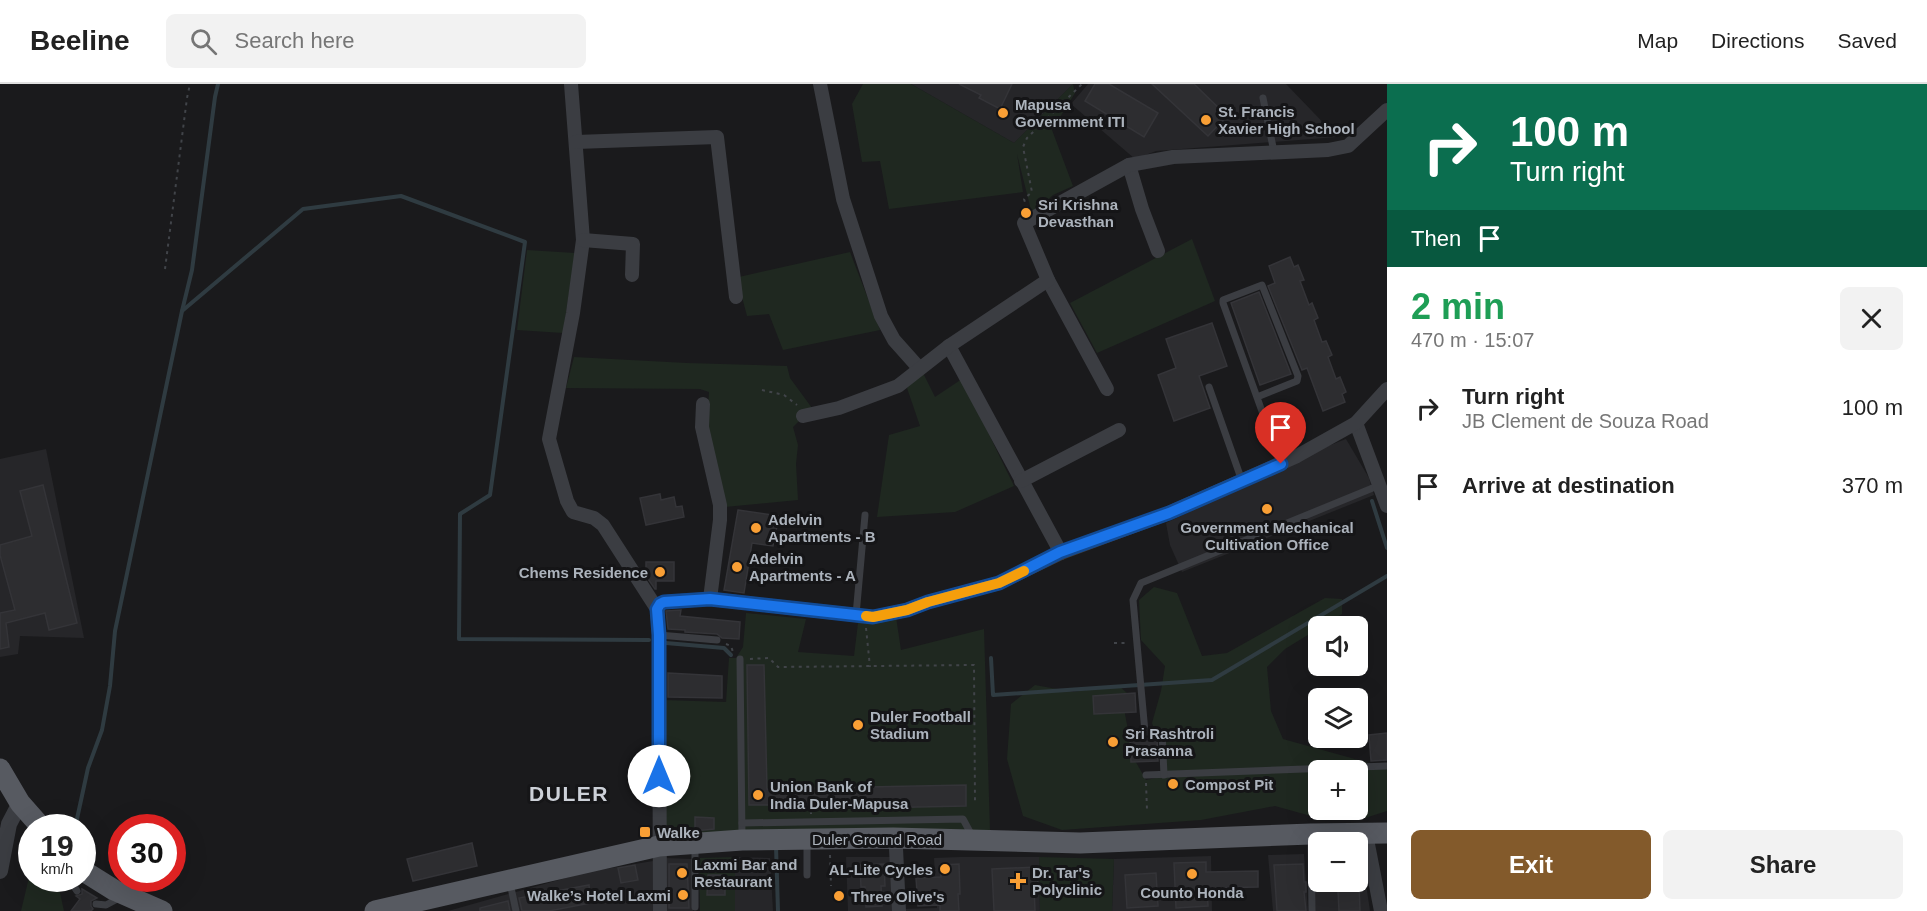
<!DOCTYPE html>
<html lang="en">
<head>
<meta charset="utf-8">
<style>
	:root { --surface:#fff; --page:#f2f2f2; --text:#222; --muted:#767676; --line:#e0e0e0; --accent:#835a2b }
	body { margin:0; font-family:Helvetica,sans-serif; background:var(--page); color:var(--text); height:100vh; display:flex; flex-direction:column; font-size:22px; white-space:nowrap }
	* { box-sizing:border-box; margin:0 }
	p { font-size:20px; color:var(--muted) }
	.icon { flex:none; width:33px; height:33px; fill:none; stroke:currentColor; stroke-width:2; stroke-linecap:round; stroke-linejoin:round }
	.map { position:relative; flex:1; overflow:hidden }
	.panel { display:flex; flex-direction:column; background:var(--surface); width:540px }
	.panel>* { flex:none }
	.hud { background:#0b6e4f; color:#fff; overflow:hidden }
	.controls { position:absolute; left:1308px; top:532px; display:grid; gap:12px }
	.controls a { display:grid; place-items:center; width:60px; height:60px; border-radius:9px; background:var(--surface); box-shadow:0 6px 24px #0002; font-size:30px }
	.speed { position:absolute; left:18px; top:730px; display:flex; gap:12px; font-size:30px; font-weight:700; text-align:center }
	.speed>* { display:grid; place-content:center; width:78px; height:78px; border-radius:50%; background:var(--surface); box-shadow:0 6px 24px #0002; line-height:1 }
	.speed small { font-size:15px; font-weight:400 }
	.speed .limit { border:9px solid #d22; background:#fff; color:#111 }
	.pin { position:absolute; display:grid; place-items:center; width:51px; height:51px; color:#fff; margin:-62px -26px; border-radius:50% 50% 50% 0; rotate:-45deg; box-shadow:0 0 6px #0007 }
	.pin .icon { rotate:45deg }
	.me { position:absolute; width:66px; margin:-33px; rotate:0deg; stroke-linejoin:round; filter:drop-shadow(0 0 4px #0008) }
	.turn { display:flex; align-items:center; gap:21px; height:126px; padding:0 24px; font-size:27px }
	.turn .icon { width:78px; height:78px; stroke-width:2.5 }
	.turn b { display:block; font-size:42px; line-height:51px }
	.then { display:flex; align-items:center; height:57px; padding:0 24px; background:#0003; gap:12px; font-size:22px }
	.round { display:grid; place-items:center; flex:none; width:63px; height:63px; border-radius:9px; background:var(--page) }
	.summary { display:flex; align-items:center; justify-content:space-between; height:102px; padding:0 24px }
	h1 { font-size:36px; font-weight:600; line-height:45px; color:#1e9e55 }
	.action { display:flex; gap:12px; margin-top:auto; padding:12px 24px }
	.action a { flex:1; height:69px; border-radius:9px; background:var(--accent); color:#fff; font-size:24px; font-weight:600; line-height:69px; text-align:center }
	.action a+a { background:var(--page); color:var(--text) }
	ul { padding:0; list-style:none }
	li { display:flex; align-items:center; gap:18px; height:78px; padding:0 24px }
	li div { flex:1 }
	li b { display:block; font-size:22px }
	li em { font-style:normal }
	header { display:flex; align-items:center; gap:36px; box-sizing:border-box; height:84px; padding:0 30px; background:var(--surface); border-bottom:2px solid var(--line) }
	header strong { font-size:28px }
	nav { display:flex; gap:33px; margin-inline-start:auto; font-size:21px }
	.search { width:420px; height:54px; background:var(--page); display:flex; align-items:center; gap:15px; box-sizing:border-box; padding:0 21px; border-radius:9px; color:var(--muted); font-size:22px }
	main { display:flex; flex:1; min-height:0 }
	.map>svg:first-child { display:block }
	.built { fill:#262629 }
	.green { fill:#1f2820; fill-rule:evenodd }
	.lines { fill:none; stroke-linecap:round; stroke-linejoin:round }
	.stream { stroke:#2f3b41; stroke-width:4 }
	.building { fill:#2d2d30; stroke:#343438; stroke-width:1.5 }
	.path { stroke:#414449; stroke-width:2; stroke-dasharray:3 4.5; stroke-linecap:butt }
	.service { stroke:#3b3d42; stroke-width:7 }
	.minor { stroke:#3b3d42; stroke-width:14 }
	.tertiary { stroke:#3b3d42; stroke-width:16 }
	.primary { stroke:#575a61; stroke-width:21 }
	.route-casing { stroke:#114b97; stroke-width:15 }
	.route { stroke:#1a73e8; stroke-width:10 }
	.slow { stroke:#f59e0b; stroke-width:10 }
	.poi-dot { fill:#f99f35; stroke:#151517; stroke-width:2 }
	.labels { text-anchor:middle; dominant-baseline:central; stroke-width:6; stroke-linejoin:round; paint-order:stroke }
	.poi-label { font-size:15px; font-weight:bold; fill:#acb3bc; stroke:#151517; text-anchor:start }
	.street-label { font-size:15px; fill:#acb3bc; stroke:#151517 }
	.district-label { font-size:21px; font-weight:bold; letter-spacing:1.5px; fill:#cdd1d8; stroke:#151517 }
</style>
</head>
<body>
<header>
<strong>Beeline</strong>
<div class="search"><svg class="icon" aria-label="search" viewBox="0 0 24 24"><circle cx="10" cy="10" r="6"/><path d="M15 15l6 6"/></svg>Search here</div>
<nav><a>Map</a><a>Directions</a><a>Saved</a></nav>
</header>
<main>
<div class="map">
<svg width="1387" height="827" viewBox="0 0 1387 827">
	<rect width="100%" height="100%" fill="#1a1a1c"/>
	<!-- built -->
	<g class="built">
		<polygon points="911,0 1073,0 1014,59"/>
		<polygon points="1088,0 1286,0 1337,53 1156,67 1135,75 1071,20"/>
		<polygon points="1346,355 1369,394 1374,411 1182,488 1170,461 1166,439 1315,367"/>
		<polygon points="46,365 84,554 20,552 18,570 0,573 0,375"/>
		<polygon points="1304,770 1308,827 1273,827 1268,771"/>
		<polygon points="1211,772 1212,827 1112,827 1114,775"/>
		<polygon points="1358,772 1362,772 1370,827 1314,827 1313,773 1318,773 1318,798 1358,798"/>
		<polygon points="735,773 770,774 773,827 735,827"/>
		<polygon points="846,773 891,773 893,827 848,827"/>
		<polygon points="960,773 1039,773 1040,827 903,827 902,825 937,824 934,774"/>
		<polygon points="665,774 692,775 693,827 665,827"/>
		<polygon points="653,777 653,827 448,827 587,788"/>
	</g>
	<!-- green -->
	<g class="green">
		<polygon points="863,0 911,0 1014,59 1073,0 1075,9 1052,46 1073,102 1053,111 1032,130 1017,70 1023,108 889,125 880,77 862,78 852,20"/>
		<polygon points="1192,155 1215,217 1097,269 1070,219"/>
		<polygon points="527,166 575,169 563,249 517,246"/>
		<polygon points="850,168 880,246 783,266 769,230 747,232 742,213 739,193"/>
		<polygon points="574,273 687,279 787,282 790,294 812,324 793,343 798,361 796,380 798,416 725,423 707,341 709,308 700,305 566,304"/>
		<polygon points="922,287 935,313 962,295 1014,402 955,428 877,433 889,351 920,342 907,304"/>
		<path d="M1154 503 1177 509 1202 572 1227 569 1325 514 1342 515V530L1285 565 1267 583 1271 627 1283 655 1387 684V727L1365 734 1311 732 1275 722 1201 736 1062 746 1023 732 1007 675 1011 620 1035 601 1073 608 1118 601 1127 609 1125 630 1133 673 1146 696 1161 693 1159 659 1152 639 1161 607 1165 582 1141 556 1139 516ZM1318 687H1358V726H1318Z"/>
		<polygon points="746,529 806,535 798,568 854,572 858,539 896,533 901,566 984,545 990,747 662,754 663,616 726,618 729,574 736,574 743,563"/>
		<polygon points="735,773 735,827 700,827 699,774"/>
		<polygon points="1039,773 1114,775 1112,827 1040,827"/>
		<polygon points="31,785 32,795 57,795 64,827 21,827"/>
	</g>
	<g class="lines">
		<!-- stream -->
		<g class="stream">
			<polyline points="182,227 192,186 215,13 218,0"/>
			<polyline points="1372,417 1387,464"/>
			<polyline points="666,559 724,564 731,571"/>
			<polyline points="991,574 993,611 1212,596 1387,492"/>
			<polyline points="75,744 88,684 102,646 110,602 115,547 182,227 303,125 401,112 525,158 490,411 460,430 459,555 649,556"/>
			<polyline points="776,762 778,827"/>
		</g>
	</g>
	<!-- building -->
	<g class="building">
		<polygon points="959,0 1012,0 1000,25 979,14 981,11"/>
		<polygon points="1095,0 1109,0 1158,29 1144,53 1085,17"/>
		<polygon points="1152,0 1194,0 1227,32 1208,52"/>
		<polygon points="1290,173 1294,183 1298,181 1304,196 1300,197 1309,221 1312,219 1318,234 1314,236 1322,258 1326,257 1332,271 1328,273 1336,295 1340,293 1346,308 1342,310 1345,318 1323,327 1307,284 1302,286 1268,202 1275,199 1269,182"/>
		<polygon points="1259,208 1291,290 1260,301 1231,219"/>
		<polygon points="1212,239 1227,282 1199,292 1210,324 1174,337 1158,291 1176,284 1166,255"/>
		<polygon points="43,401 77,539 49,546 45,529 6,539 9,563 0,565 0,529 15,526 0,471 0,461 32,452 20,407"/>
		<polygon points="660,410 661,416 674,413 676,423 682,422 684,433 646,441 640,414"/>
		<polygon points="738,426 779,432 773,462 752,459 744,509 724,506"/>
		<polygon points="646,478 674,478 674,497 656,497 656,505 655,505 646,492"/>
		<polygon points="681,526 680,532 740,538 739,555 722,554 717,550 685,548 685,546 668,545 666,527"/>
		<polygon points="747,581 764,581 767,705 966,701 966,722 773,726 773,721 749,721"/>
		<polygon points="668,589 722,592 722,614 668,613"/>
		<polygon points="1135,609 1136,628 1094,630 1093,612"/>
		<polygon points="1387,649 1387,676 1371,677 1369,651"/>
		<polygon points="1157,654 1158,677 1131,678 1130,655"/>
		<polygon points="695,733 714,734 714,745 695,747"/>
		<polygon points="472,759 477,782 413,797 407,775"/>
		<polygon points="1206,778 1206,788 1258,787 1258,803 1207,804 1208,822 1176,824 1174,779"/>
		<polygon points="669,780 687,780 689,824 669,824"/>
		<polygon points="884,780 885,802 881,802 882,822 866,823 865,803 861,803 860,781"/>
		<polygon points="959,780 960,810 958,810 959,827 940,827 940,821 918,822 916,794 941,793 940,781"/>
		<polygon points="1303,780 1304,798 1306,798 1306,808 1304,808 1306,827 1277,827 1274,781"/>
		<polygon points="635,781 638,796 621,799 618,784"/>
		<polygon points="1037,783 1038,803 1034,803 1035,827 994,827 992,785"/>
		<polygon points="1156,789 1158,822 1127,824 1125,791"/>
		<polygon points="708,791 725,791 725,811 707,811"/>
		<polygon points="1317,798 1359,798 1360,827 1339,827 1338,807 1317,807"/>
		<polygon points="589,801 591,819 549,827 522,827 519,814"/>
		<polygon points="82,805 97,814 91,817 91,822 93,825 91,827 71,827 80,815 76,812 82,810"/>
		<polygon points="508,817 510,827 480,827 480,824"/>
	</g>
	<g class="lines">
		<!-- path -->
		<g class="path">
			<polyline points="1027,125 1024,115 1032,108 1023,63 1027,54 1082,0"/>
			<polyline points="165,185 187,14 190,0"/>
			<polyline points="762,306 784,311 797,321"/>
			<polyline points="866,544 870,583"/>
			<polyline points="1114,559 1128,559"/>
			<polyline points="726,560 731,562 734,571"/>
			<polyline points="750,575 769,574 778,583 974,581 975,717"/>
			<polyline points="1146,699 1147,726"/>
			<polyline points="811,706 811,730"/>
			<polyline points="830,771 831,802"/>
		</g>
		<!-- service -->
		<g class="service">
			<polyline points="1263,14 1274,68"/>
			<polyline points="1209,303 1242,397"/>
			<polyline points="1257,313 1297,297 1298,292 1262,201 1223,216 1223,219 1281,380"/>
			<polyline points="856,531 865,431"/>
			<polyline points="659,551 717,556"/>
			<polyline points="740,575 742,753"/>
			<polyline points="1146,691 1387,682"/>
			<polyline points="1164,691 1162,648 1145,648 1133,516 1141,499 1380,401"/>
			<polyline points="742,739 963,735 970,748 972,753"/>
			<polyline points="1311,753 1312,827"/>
			<polyline points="695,763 695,823"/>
			<polyline points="807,765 807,791"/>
			<polyline points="73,795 73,801 77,807"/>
			<polyline points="510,799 516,827"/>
			<polyline points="96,820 106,821 121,813"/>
		</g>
		<!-- minor -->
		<g class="minor">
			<polyline points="571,0 583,156 573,229 549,355 567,417 573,428 594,434 603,441 657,525"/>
			<polyline points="820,0 843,115 881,232 894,256 919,284"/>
			<polyline points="576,58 717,53 736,213"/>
			<polyline points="1129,81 1142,125 1158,167"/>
			<polyline points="583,156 633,160 632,191"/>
			<polyline points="1048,196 1107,305"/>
			<polyline points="949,262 1061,469"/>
			<polyline points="703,320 702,343 720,421 720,436 710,515"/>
			<polyline points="803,332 839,324 898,302 949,262 1048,196 1024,139 1129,81 1173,73 1328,66 1348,62 1387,26"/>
			<polyline points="1356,339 1387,422"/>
			<polyline points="1021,397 1119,346"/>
			<polyline points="1366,750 1381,827"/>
			<polyline points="893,754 896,764 899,827"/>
			<polyline points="660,827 659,551 657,525 660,520 664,518 710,515 873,533 907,526 928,518 999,499 1061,469 1169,429 1297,372 1356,339 1387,305"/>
		</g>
		<!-- tertiary -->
		<polyline class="tertiary" points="0,787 9,740 20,719"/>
		<!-- primary -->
		<g class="primary">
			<polyline points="0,685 20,719 42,744"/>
			<polyline points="82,786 114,806 162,827"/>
			<polyline points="375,827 659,762 742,756 893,754 1080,759 1311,750 1387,749"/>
		</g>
	</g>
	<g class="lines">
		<defs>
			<polyline id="route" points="659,692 659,551 657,525 660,520 664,518 710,515 873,533 907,526 928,518 999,499 1060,468 1169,429 1281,380"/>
		</defs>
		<!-- route casing -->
		<use href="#route" class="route-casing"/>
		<!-- route -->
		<use href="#route" class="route"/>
		<!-- slow -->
		<polyline class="slow" points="866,532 873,533 907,526 928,518 999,499 1024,487"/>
	</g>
	<!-- markers -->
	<g class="poi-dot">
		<circle cx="1003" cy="29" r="6"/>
		<circle cx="1206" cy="36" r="6"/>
		<circle cx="1026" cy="129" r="6"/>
		<circle cx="1267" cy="425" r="6"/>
		<circle cx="756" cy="444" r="6"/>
		<circle cx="737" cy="483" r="6"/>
		<circle cx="660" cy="488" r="6"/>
		<circle cx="858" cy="641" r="6"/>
		<circle cx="1113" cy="658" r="6"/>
		<circle cx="1173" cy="700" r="6"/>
		<circle cx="758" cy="711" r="6"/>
		<rect x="639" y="742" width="12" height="12" rx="3"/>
		<circle cx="945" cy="785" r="6"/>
		<circle cx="682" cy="789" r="6"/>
		<circle cx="1192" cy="790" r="6"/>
		<path d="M1015 788h6v6h6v6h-6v6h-6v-6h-6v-6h6z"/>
		<circle cx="683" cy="811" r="6"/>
		<circle cx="839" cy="812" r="6"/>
	</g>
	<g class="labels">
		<!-- poi labels -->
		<g class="poi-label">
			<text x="1015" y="20">Mapusa<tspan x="1015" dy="17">Government ITI</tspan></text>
			<text x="1218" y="27">St. Francis<tspan x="1218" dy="17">Xavier High School</tspan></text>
			<text x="1038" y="120">Sri Krishna<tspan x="1038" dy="17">Devasthan</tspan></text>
			<text x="768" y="435">Adelvin<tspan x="768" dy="17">Apartments - B</tspan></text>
			<text x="1267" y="443" text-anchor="middle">Government Mechanical<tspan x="1267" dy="17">Cultivation Office</tspan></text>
			<text x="749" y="474">Adelvin<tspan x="749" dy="17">Apartments - A</tspan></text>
			<text x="648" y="488" text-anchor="end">Chems Residence</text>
			<text x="870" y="632">Duler Football<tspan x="870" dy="17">Stadium</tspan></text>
			<text x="1125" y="649">Sri Rashtroli<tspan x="1125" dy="17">Prasanna</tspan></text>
			<text x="1185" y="700">Compost Pit</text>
			<text x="770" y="702">Union Bank of<tspan x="770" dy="17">India Duler-Mapusa</tspan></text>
			<text x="657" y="748">Walke</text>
			<text x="694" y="780">Laxmi Bar and<tspan x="694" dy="17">Restaurant</tspan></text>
			<text x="933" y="785" text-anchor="end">AL-Lite Cycles</text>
			<text x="1032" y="788">Dr. Tar's<tspan x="1032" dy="17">Polyclinic</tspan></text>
			<text x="1192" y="808" text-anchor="middle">Counto Honda</text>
			<text x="671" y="811" text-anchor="end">Walke’s Hotel Laxmi</text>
			<text x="851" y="812">Three Olive's</text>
		</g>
		<!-- street labels -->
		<g class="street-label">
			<text x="877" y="755">Duler Ground Road</text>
		</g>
		<!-- district labels -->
		<g class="district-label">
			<text x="569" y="709">DULER</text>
		</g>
	</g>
</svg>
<div class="controls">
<a><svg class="icon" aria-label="sound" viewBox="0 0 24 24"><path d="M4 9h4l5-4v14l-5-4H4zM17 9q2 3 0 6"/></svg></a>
<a><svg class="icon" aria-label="layers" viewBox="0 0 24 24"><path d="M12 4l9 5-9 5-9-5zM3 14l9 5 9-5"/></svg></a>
<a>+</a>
<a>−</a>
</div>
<div class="speed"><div>19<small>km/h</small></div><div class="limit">30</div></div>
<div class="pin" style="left:1281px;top:380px;background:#d93025"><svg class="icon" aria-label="arrive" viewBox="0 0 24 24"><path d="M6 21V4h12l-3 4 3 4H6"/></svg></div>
<svg class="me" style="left:659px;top:692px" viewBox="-20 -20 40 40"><circle r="19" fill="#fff"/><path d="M0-13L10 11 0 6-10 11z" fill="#1a73e8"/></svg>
</div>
<section class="panel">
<div class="hud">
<div class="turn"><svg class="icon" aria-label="right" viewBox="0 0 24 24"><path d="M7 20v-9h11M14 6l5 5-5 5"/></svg><div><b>100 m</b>Turn right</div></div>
<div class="then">Then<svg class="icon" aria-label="arrive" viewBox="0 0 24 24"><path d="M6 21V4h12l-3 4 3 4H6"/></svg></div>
</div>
<div class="summary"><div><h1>2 min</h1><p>470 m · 15:07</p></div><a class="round"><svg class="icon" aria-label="close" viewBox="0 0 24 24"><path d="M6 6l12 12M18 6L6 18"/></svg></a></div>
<ul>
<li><svg class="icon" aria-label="right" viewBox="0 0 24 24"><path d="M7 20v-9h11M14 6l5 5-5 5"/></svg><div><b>Turn right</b><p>JB Clement de Souza Road</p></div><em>100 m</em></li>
<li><svg class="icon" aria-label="arrive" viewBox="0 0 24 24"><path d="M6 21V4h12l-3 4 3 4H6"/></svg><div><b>Arrive at destination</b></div><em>370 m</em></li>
</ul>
<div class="action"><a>Exit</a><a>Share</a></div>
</section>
</main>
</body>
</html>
